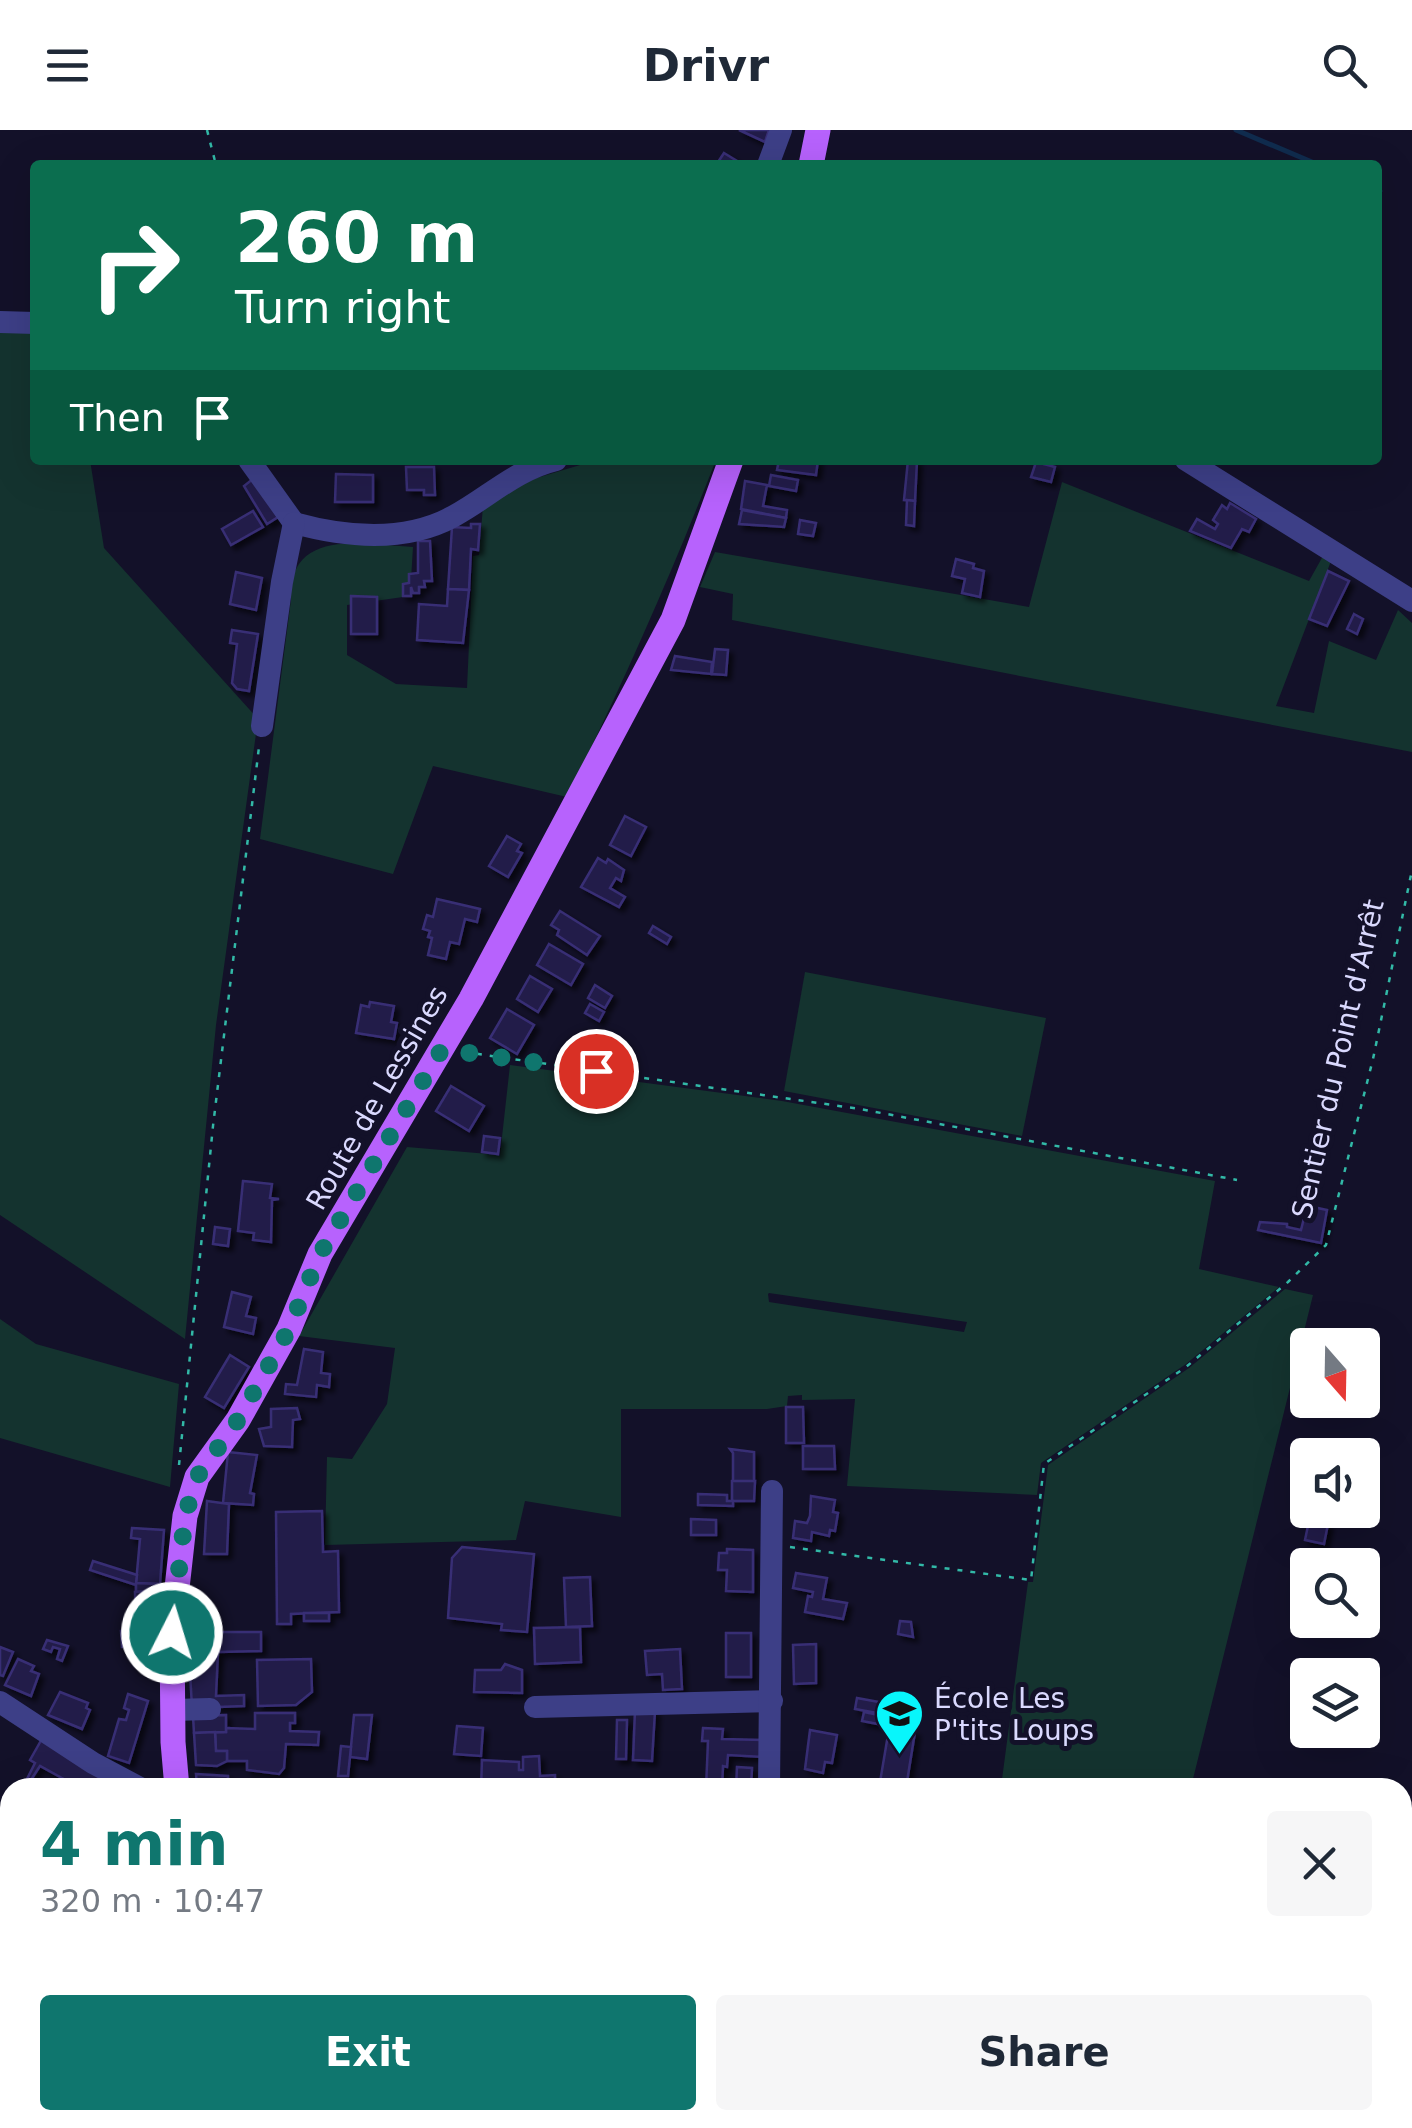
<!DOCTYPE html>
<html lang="en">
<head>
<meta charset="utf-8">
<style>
	:root { --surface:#fff; --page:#f6f6f7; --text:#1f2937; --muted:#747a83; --accent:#0f766e }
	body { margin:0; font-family:"DejaVu Sans",sans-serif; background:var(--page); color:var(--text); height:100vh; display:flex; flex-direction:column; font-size:38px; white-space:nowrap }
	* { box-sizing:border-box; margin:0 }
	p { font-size:32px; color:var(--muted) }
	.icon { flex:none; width:55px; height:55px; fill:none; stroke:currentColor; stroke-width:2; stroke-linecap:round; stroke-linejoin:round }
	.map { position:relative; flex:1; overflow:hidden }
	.sheet { position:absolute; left:0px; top:1648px; width:1412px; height:352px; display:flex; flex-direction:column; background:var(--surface); border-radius:30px 30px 0 0; box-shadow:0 10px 40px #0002 }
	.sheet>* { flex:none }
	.banner { position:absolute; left:30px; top:30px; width:1352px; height:305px; border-radius:10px; box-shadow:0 10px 40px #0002; background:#0b6e4f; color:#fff; overflow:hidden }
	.needle { width:65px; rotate:160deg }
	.tools { position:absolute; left:1290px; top:1198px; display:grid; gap:20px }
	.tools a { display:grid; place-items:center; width:90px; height:90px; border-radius:10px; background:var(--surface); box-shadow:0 10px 40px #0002; font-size:50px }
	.pin { position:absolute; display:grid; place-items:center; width:85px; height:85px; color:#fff; margin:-42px; border:5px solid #fff; border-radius:50%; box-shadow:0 2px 10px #0007 }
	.me { position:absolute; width:110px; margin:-55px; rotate:5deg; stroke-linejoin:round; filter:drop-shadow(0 0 8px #0008) }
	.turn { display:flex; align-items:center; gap:35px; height:210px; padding:0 40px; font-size:45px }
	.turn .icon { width:130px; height:130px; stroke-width:2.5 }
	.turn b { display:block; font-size:70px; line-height:85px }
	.then { display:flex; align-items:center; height:95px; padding:0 40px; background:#0003; gap:20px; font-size:38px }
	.round { display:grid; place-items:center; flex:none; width:105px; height:105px; border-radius:10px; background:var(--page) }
	.head { display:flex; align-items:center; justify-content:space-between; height:170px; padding:0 40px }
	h1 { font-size:60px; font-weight:700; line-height:75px; color:var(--accent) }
	.cta { display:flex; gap:20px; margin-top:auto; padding:20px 40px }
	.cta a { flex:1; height:115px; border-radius:10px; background:var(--accent); color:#fff; font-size:40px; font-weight:700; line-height:115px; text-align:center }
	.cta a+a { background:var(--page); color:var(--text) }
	header { display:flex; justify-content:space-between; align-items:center; height:130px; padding:0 40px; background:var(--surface); font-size:45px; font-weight:700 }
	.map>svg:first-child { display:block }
	.green { fill:#14332f; fill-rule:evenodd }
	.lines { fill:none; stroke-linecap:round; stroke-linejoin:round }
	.stream { stroke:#102c4e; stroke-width:5 }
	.building { fill:#231d4a; stroke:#382f75; stroke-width:2.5; filter:url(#shadow) }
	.path { stroke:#32b9a7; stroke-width:2.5; stroke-dasharray:5 8; stroke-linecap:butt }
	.minor { stroke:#3d3f87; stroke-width:22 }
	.major { stroke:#b762fd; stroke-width:25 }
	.route { stroke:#0f766e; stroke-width:18; stroke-dasharray:0 32.4 }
	.labels { text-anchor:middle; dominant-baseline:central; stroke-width:10; stroke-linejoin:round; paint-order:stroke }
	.street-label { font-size:28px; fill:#dad9fe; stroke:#131129 }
	.poi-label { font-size:28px; fill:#dad9fe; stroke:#131129; text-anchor:start }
</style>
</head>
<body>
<header><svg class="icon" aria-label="menu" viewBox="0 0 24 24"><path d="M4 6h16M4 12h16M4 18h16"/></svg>Drivr<svg class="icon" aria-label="search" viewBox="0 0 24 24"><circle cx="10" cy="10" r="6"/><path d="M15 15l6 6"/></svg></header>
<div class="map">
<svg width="1412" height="1998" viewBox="0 0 1412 1998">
	<defs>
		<filter id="shadow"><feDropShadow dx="4.5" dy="4.5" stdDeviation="2.5" flood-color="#0009"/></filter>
	</defs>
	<rect width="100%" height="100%" fill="#131129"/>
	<!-- green -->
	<g class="green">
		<polygon points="0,198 35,199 35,330 90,330 104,418 258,589 216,895 185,1209 0,1085"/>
		<path d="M597 330H716C671 445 622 556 567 667L433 636 393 744 260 709 291 470C287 397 365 414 413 417L410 466 347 475V525L396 554 467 558 473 426 479 425 483 376 533 349Z"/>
		<polygon points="1062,352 1309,451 1323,426 1331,431 1276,576 1314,583 1329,511 1376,530 1398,480 1412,493 1412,622 732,490 733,464 700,457 715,422 1029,477"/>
		<polygon points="805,842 1046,888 1022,1006 784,961"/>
		<path d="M510 935 782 971 1215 1051 1199 1139 1279 1157 1186 1234 1041 1333 1037 1365 847 1356 855 1269 802 1270V1265L788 1266 787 1276 767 1279H621V1387L525 1371 516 1410 325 1415 327 1327 352 1329 387 1274 395 1218 299 1206 407 1017 500 1025ZM768 1164 769 1163 967 1192 964 1202 769 1172Z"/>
		<polygon points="1285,1159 1313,1165 1191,1657 1001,1657 1028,1452 1033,1452 1048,1335 1189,1238"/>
		<polygon points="0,1189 36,1214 179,1254 170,1357 0,1308"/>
		<polygon points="195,1990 442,1990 440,1998 192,1998"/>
		<polygon points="628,1990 816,1990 818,1998 619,1998"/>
		<polygon points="838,1990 1098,1990 1095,1998 840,1998"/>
		<polygon points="1147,1990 1237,1990 1238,1998 1144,1998"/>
	</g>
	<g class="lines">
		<!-- stream -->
		<g class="stream">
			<polyline points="1236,0 1319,35"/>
			<polyline points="1378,59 1380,61"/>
			<polyline points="0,1848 10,1853"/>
			<polyline points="170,1990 182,1998"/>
		</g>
	</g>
	<!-- building -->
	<g class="building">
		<polygon points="739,0 769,0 765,12"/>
		<polygon points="724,23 742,34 741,35 716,35"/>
		<polygon points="779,330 818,330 816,345 777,340"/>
		<polygon points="908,330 917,331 915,371 904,370"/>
		<polygon points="1036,332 1055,337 1051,352 1031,347"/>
		<polygon points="406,337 434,337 435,365 424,365 424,360 407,360"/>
		<polygon points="336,344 373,345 373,372 335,372"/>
		<polygon points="771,345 798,350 796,361 769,356"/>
		<polygon points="254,348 278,387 267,394 244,356"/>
		<polygon points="745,351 767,355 763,376 787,380 786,388 741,379"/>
		<polygon points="907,370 915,371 914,396 906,395"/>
		<polygon points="1230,373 1256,389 1249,402 1242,399 1231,418 1190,401 1197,389 1215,399 1218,394 1213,390 1222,375 1227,379"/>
		<polygon points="742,380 786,388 784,397 739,394"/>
		<polygon points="253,381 263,397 231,415 222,399"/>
		<polygon points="800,390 816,393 813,406 798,404"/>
		<polygon points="471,394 480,394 478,420 471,419 469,460 448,459 452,397 471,398"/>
		<polygon points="418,411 430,411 432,451 424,451 425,457 419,457 419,463 413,463 411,457 411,466 403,466 403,454 409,453 409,444 418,443"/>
		<polygon points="956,429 974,434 973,438 984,441 980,467 962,463 965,449 952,446"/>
		<polygon points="1328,441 1349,451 1327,496 1309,489"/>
		<polygon points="236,442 262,448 256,480 230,474"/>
		<polygon points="448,459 469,460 463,513 417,510 419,474 447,476"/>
		<polygon points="351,466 377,467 377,504 351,504"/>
		<polygon points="1354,484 1363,489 1357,504 1347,499"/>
		<polygon points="232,500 258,504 249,561 237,559 232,553 237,514 230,513"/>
		<polygon points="715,519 728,520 726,545 712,544"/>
		<polygon points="675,526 712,532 711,544 671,540"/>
		<polygon points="625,686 646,697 631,726 610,715"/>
		<polygon points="507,706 521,714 517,721 522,723 508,747 489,736"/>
		<polygon points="598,728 606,733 608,729 624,740 621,751 616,748 610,758 625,767 619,777 581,757"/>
		<polygon points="437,769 480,779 477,792 465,789 459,814 450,812 446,829 428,825 432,808 428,807 430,801 423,799 427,785 433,787"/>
		<polygon points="560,781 600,806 587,825 557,805 559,800 551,795"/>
		<polygon points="653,796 671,807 667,814 649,803"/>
		<polygon points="549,814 583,834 571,855 537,835"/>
		<polygon points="530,846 552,859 538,882 517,869"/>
		<polygon points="595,855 612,866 605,878 588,868"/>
		<polygon points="370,872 394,876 391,892 397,893 394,909 356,903 361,875 369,877"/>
		<polygon points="590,874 604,882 599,891 585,883"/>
		<polygon points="507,879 534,895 517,924 490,908"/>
		<polygon points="451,956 484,976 469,1001 436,981"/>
		<polygon points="484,1006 500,1008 498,1024 482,1022"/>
		<polygon points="243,1051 272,1054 270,1068 279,1069 272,1070 271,1112 253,1110 254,1103 238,1101"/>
		<polygon points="1313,1077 1327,1080 1321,1113 1258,1100 1260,1092 1287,1094 1287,1097 1301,1100 1304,1088 1311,1090"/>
		<polygon points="215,1097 230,1099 228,1116 213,1114"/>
		<polygon points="232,1162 251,1167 246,1186 256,1188 253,1204 224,1197"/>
		<polygon points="304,1219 323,1222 321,1243 330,1244 329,1257 317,1255 316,1267 285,1264 286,1254 297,1255"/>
		<polygon points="230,1225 249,1237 224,1278 205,1267"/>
		<polygon points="786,1277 803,1277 804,1313 786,1313"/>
		<polygon points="297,1278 300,1289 293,1290 292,1317 264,1316 259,1299 271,1297 271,1279"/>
		<polygon points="803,1316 834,1316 835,1339 803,1339"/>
		<polygon points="730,1319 754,1322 754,1352 733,1351 733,1323"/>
		<polygon points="228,1322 257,1325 250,1363 254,1364 253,1375 223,1373"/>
		<polygon points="732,1351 755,1351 754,1371 732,1371"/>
		<polygon points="698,1364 727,1365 727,1371 733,1371 733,1376 698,1375"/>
		<polygon points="811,1366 835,1370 833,1382 838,1383 835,1401 830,1400 829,1406 812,1402 811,1411 793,1408 795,1391 807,1393 810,1386"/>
		<polygon points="207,1371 229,1374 227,1424 204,1424"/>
		<polygon points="322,1381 323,1422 338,1421 339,1482 291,1484 291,1494 277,1494 276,1382"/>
		<polygon points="691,1389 716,1390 716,1405 691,1405"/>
		<polygon points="1309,1391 1328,1394 1324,1414 1305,1410"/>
		<polygon points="132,1398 164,1400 160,1454 136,1453 140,1409 131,1408"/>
		<polygon points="462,1417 534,1424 527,1502 501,1500 502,1494 448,1488 452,1428"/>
		<polygon points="727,1419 753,1420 753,1462 726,1461 727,1440 718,1440 719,1423 727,1423"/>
		<polygon points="93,1431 137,1445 136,1453 157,1454 157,1461 136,1462 136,1455 90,1440"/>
		<polygon points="796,1443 827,1448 823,1469 847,1473 843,1489 805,1482 808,1466 812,1467 813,1462 793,1458"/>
		<polygon points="590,1447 592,1496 566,1497 564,1448"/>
		<polygon points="157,1461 158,1498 136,1499 135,1462"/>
		<rect x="304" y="1483" width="25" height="8"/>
		<polygon points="187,1487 213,1488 213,1502 261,1502 261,1521 218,1522 216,1566 244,1565 244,1576 192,1578"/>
		<polygon points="900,1491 911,1492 913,1507 898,1504"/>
		<polygon points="580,1497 581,1532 535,1534 534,1498"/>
		<polygon points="161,1498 158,1542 135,1536 133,1516 122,1517 121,1501"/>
		<rect x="726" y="1503" width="25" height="44"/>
		<polygon points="47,1510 68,1516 62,1531 57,1529 60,1519 53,1517 51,1522 43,1519"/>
		<polygon points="816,1514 816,1553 794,1554 793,1515"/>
		<polygon points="0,1517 13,1522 3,1546 0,1545"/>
		<polygon points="680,1519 682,1559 663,1560 662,1544 647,1545 645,1521"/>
		<polygon points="18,1529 34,1536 31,1541 39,1544 31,1566 5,1555"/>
		<polygon points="311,1529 312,1562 296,1575 258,1576 257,1530"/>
		<polygon points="505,1534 522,1540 522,1563 474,1562 475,1540 501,1540"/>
		<polygon points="60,1562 88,1573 86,1578 90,1580 82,1599 48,1585"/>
		<polygon points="128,1564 148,1571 129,1633 108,1626 119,1589 126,1590 129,1580 124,1578"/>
		<polygon points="857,1568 879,1572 877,1583 855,1579"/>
		<polygon points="892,1569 904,1571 901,1587 889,1584"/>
		<polygon points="635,1580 655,1581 652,1631 633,1630"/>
		<polygon points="864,1582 884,1586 883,1595 862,1591"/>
		<polygon points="255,1583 295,1583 295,1593 290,1593 290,1601 319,1602 318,1615 286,1614 284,1638 279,1644 247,1640 247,1631 227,1631 227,1621 216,1621 215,1602 226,1602 226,1598 255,1599"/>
		<polygon points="226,1585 226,1602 194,1603 193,1586"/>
		<polygon points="354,1585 372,1585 367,1629 350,1627"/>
		<polygon points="617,1590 627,1590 626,1629 616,1629"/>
		<polygon points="890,1593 907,1596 906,1601 915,1602 906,1658 879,1658"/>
		<polygon points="457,1596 483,1598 481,1626 454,1624"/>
		<polygon points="703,1598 723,1599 722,1609 763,1610 763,1627 728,1625 727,1637 723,1636 722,1658 706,1658 708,1611 702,1611"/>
		<polygon points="810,1600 837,1605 832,1633 825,1632 823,1643 805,1639"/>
		<polygon points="215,1602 216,1621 227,1621 227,1631 217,1636 196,1635 194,1603"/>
		<polygon points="43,1607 119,1658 80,1658 40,1636 27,1656 25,1653 35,1633 30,1630"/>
		<polygon points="341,1616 351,1617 348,1646 338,1646"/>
		<polygon points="539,1626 540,1646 555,1645 555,1658 481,1658 482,1630 519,1632 519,1640 523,1640 523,1627"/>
		<polygon points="737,1637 752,1638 751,1658 736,1658"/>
		<polygon points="196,1644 228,1646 228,1656 235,1658 197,1658"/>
	</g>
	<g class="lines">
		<!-- path -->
		<g class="path">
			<polyline points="207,0 216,35"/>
			<polyline points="464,922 860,979 1237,1050"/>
			<polyline points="179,1335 213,996 259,617"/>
			<polyline points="790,1417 1031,1450 1044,1334 1186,1237 1288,1152 1326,1115 1373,929 1412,740"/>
		</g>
		<!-- minor -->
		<g class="minor">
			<polyline points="768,35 781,0"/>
			<polyline points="0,192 35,193"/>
			<polyline points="249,330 294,393"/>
			<polyline points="1186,330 1412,471"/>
			<path d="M294 393C345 407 405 413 454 386 489 367 515 340 556 330"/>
			<polyline points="262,596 282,452 294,393"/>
			<polyline points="0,1572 93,1633 140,1658"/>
			<polyline points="535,1577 772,1571"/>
			<polyline points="173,1580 210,1579"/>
			<polyline points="769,1658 772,1361"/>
			<polyline points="0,1933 10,1936"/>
			<polyline points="826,1990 828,1998"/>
			<polyline points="52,1998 54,1990"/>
		</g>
		<!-- major -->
		<g class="major">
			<polyline points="811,35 818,0"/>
			<polyline points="177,1658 173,1612 172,1503 185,1386 197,1347 238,1290 289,1199 320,1124 471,869 673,490 731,330"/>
			<polyline points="143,1998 144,1990"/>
		</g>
	</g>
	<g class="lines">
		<!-- route -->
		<polyline class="route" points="172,1503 185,1386 197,1347 238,1290 272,1230 289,1199 320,1124 442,919 596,941"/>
	</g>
	<!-- icons -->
	<defs>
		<symbol id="school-pin" viewBox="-11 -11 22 30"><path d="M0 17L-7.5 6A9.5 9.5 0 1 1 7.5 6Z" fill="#08f6fb" stroke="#131129"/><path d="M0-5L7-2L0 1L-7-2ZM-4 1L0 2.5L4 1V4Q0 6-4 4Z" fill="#111"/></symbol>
	</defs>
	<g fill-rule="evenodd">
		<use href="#school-pin" x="872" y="1556" width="55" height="75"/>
	</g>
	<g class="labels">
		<!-- street labels -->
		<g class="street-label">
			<text transform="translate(1338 929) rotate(-77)">Sentier du Point d'Arrêt</text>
			<text transform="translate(377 968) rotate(-60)">Route de Lessines</text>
		</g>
		<!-- poi labels -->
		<g class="poi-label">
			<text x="934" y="1568">École Les<tspan x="934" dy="32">P'tits Loups</tspan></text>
		</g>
	</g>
</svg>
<div class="tools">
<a><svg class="needle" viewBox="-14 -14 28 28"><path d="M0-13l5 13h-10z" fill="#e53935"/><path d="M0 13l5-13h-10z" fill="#747a83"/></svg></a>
<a><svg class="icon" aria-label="sound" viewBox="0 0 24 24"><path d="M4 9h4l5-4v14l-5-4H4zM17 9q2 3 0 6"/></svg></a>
<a><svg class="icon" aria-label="search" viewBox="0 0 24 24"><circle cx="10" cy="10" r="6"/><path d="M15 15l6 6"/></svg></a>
<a><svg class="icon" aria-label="layers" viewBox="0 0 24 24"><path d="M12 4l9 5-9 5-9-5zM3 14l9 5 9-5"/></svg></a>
</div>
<div class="pin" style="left:596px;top:941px;background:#d93025"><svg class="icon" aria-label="arrive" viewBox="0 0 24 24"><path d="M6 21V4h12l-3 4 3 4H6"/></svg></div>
<svg class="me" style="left:172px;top:1503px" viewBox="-20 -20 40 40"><circle r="17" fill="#0f766e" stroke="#fff" stroke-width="3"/><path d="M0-11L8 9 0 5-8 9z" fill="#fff"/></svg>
<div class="banner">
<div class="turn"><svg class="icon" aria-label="right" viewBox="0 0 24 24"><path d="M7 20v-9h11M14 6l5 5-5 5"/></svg><div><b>260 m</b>Turn right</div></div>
<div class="then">Then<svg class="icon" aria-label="arrive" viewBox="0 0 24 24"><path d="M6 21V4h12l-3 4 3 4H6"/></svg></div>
</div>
<section class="sheet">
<div class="head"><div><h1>4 min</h1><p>320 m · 10:47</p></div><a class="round"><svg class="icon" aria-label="close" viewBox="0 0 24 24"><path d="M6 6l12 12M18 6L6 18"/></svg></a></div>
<div class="cta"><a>Exit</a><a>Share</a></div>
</section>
</div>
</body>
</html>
